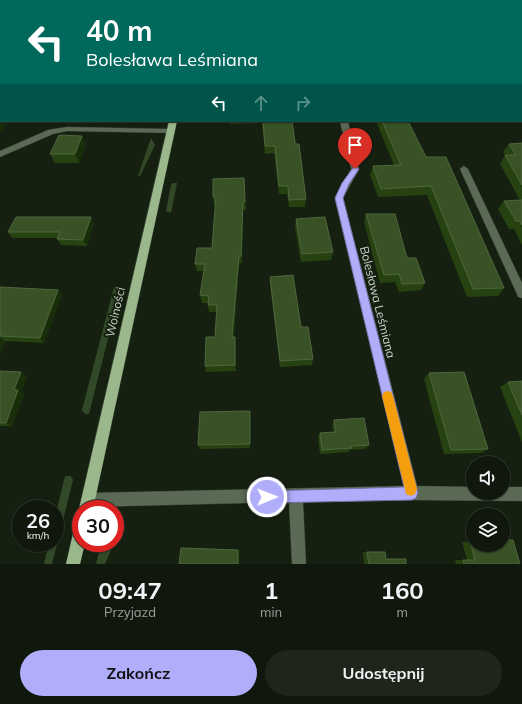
<!DOCTYPE html>
<html lang="pl">
<head>
<meta charset="utf-8">
<style>
	:root { --surface:#10180d; --page:#1e251b; --text:#f1f3f6; --muted:#9ca09d; --line:#30372e; --accent:#b0adfa }
	body { margin:0; font-family:Mulish,sans-serif; background:var(--page); color:var(--text); height:100vh; display:flex; flex-direction:column; font-size:15px; white-space:nowrap }
	* { box-sizing:border-box; margin:0 }
	p { font-size:13px; color:var(--muted) }
	.icon { flex:none; width:22px; height:22px; fill:none; stroke:currentColor; stroke-width:2; stroke-linecap:round; stroke-linejoin:round }
	.map { position:relative; height:564px; overflow:hidden }
	.drawer { display:flex; flex-direction:column; background:var(--surface); flex:1 }
	.drawer>* { flex:none }
	.banner { position:absolute; left:0px; top:0px; width:522px; height:122px; box-shadow:0 1px 3px #0004,0 0 0 1px var(--line); background:#00695c; color:#fff; overflow:hidden }
	.tools { position:absolute; left:466px; top:456px; display:grid; gap:8px }
	.tools a { display:grid; place-items:center; width:44px; height:44px; border-radius:50%; background:var(--surface); box-shadow:0 1px 3px #0004,0 0 0 1px var(--line); font-size:20px }
	.speed { position:absolute; left:12px; top:500px; display:flex; gap:8px; font-size:20px; font-weight:700; text-align:center }
	.speed>* { display:grid; place-content:center; width:52px; height:52px; border-radius:50%; background:var(--surface); box-shadow:0 1px 3px #0004,0 0 0 1px var(--line); line-height:1 }
	.speed small { font-size:10px; font-weight:400 }
	.speed .limit { border:6px solid #d22; background:#fff; color:#111 }
	.pin { position:absolute; display:grid; place-items:center; width:34px; height:34px; color:#fff; margin:-41px -17px; border-radius:50% 50% 50% 0; rotate:-45deg; box-shadow:0 0 4px #0007 }
	.pin .icon { rotate:45deg }
	.me { position:absolute; width:44px; margin:-22px; rotate:89deg; stroke-linejoin:round; filter:drop-shadow(0 0 3px #0008) }
	.turn { display:flex; align-items:center; gap:14px; height:84px; padding:0 20px; font-size:18px }
	.turn .icon { width:52px; height:52px; stroke-width:2.5 }
	.turn b { display:block; font-size:28px; line-height:34px }
	.lanes { display:flex; align-items:center; height:38px; padding:0 20px; background:#0003; justify-content:center; gap:20px; direction:ltr }
	.lanes .off { opacity:.35 }
	.eta { display:flex; justify-content:space-evenly; align-items:center; height:68px; text-align:center }
	.eta b { font-size:24px; font-weight:700; line-height:28px }
	.action { display:flex; gap:8px; margin-top:auto; padding:8px 20px }
	.action a { flex:1; height:46px; border-radius:24px; background:var(--accent); color:#111; font-size:16px; font-weight:700; line-height:46px; text-align:center }
	.action a+a { background:var(--page); color:var(--text) }
	.map>svg:first-child { display:block }
	.green { fill:#324927 }
	.lines { fill:none; stroke-linecap:round; stroke-linejoin:round }
	.stream { fill:#677f5a; fill-rule:evenodd }
	.minor-casing { stroke:#333d2f; stroke-width:1 }
	.major-casing { stroke:#333d2f; stroke-width:1 }
	.minor { fill:#5b6a54; fill-rule:evenodd }
	.major { fill:#9ab88b; fill-rule:evenodd }
	.wall { fill:#264211 }
	.shaded-wall { fill:#182e09 }
	.building { fill:#385225; stroke:#4f663f }
	.route { fill:#b0adfa; stroke:#7270a2 }
	.slow { fill:#f59e0b }
	.labels { text-anchor:middle; dominant-baseline:central; stroke-width:4; stroke-linejoin:round; paint-order:stroke }
	.street-label { font-size:12px; fill:#cdd4ca; stroke:#162011 }
</style>
</head>
<body>
<div class="map">
<svg width="522" height="564" viewBox="0 0 522 564">
	<rect width="100%" height="100%" fill="#162011"/>
	<!-- green -->
	<g class="green">
		<polygon points="0,0 126,0 134,1 1,1 0,53"/>
		<polygon points="151,138 155,145 140,176 138,176"/>
		<polygon points="173,183 177,183 171,213 166,211 171,185"/>
		<polygon points="114,287 118,287 120,291 89,414 85,414 82,410"/>
		<polygon points="65,476 71,476 73,480 52,564 44,564 49,543 55,543 55,517"/>
		<polygon points="101,543 114,543 105,564 96,564"/>
	</g>
	<g class="lines">
		<!-- stream -->
		<g class="stream">
			<polygon points="339,0 343,0 344,1 340,1"/>
			<rect x="521" y="89" width="1" height="2"/>
		</g>
		<defs>
			<g id="minor">
				<polygon points="153,0 165,0 166,1 154,1"/>
				<rect x="304" y="0" width="6" height="1"/>
				<polygon points="364,0 371,0 372,1 365,1"/>
				<rect x="521" y="61" width="1" height="4"/>
				<polygon points="340,121 348,121 359,169 343,198 417,486 473,487 473,493 503,493 503,487 522,487 522,501 412,500 303,502 306,564 292,564 289,502 88,507 83,505 81,500 83,495 88,493 404,486 335,198 351,169"/>
				<polygon points="67,127 171,129 175,131 171,133 67,131 53,134 0,157 0,151 48,130"/>
				<polygon points="464,166 468,169 522,283 522,298 518,297 517,294 460,169"/>
			</g>
			<g id="major">
				<polygon points="201,0 207,0 200,1"/>
				<polygon points="169,121 177,121 93,509 81,509 81,513 79,509"/>
				<polygon points="81,522 81,543 85,543 80,564 66,564 74,529 76,524"/>
			</g>
		</defs>
		<!-- minor casing -->
		<use href="#minor" class="minor-casing"/>
		<!-- major casing -->
		<use href="#major" class="major-casing"/>
		<!-- minor -->
		<use href="#minor" class="minor"/>
		<!-- major -->
		<use href="#major" class="major"/>
	</g>
	<!-- wall -->
	<g class="wall">
		<polygon points="504,0 522,0 522,39 521,39 521,1 504,1"/>
		<polygon points="230,121 292,121 306,199 305,207 289,207 287,194 279,194 274,153 265,154 262,123 230,124"/>
		<polygon points="376,121 408,121 426,157 504,288 498,296 467,297 427,195 378,197 370,175 373,166 394,165"/>
		<polygon points="522,143 522,245 514,229 509,229 498,209 504,201 520,200 500,164 505,155 503,152 509,144"/>
		<polygon points="86,144 79,163 55,163 50,154"/>
		<polygon points="244,178 246,210 243,210 242,263 239,263 234,337 236,343 236,371 206,372 205,366 215,337 217,312 209,312 208,305 208,303 202,303 200,295 204,271 197,271 195,264 212,248 215,206 214,206 213,197"/>
		<polygon points="366,214 407,258 425,283 421,290 399,292 395,282 380,283 364,222"/>
		<polygon points="91,217 94,223 87,246 61,245 57,239 58,238 12,238 8,232"/>
		<polygon points="296,219 333,252 331,260 301,262 295,227"/>
		<polygon points="270,277 301,327 313,359 312,365 280,367 270,284"/>
		<polygon points="0,287 58,290 62,295 44,343 5,341 0,353"/>
		<polygon points="0,371 27,376 21,392 24,394 12,426 0,426"/>
		<polygon points="429,373 488,449 481,453 444,454 424,379"/>
		<polygon points="522,381 522,442 500,387 508,382"/>
		<polygon points="250,411 250,448 200,449 198,445"/>
		<polygon points="334,420 369,445 365,449 350,450 349,452 320,454 318,437 320,433 333,432 332,425"/>
		<polygon points="473,541 520,564 456,564 455,560 467,560 462,542"/>
		<polygon points="363,552 367,552 386,559 406,564 364,564"/>
	</g>
	<!-- shaded-wall -->
	<g class="shaded-wall">
		<polygon points="1,116 1,121 8,121 1,132 0,130 0,117"/>
		<polygon points="82,136 86,144 79,163 75,154"/>
		<polygon points="243,202 243,210 242,263 241,256"/>
		<polygon points="91,217 94,223 87,246 83,240"/>
		<polygon points="239,256 239,263 233,343 232,337"/>
		<polygon points="58,290 62,295 44,343 40,338"/>
		<polygon points="0,337 5,341 0,353"/>
		<polygon points="235,337 236,343 236,371 235,365"/>
		<polygon points="21,372 27,376 21,392 24,394 12,426 6,423 14,390"/>
		<polygon points="238,550 240,550 239,564 238,564"/>
	</g>
	<!-- building -->
	<g class="building">
		<rect x="229" y="0" width="18" height="1"/>
		<polygon points="506,0 522,0 522,34 521,34 521,1 505,1"/>
		<polygon points="0,94 1,94 1,116 0,117"/>
		<polygon points="263,121 292,121 295,144 299,144 306,199 289,200 288,186 279,186 275,146 265,146"/>
		<polygon points="382,121 408,121 426,157 446,157 504,288 473,289 431,186 381,189 373,166 401,165"/>
		<polygon points="59,135 82,136 75,154 50,154"/>
		<polygon points="522,143 522,185 505,155 516,155 509,144"/>
		<polygon points="244,178 245,202 243,202 241,256 239,256 232,337 235,337 235,365 205,366 206,337 215,337 217,305 208,305 209,296 200,295 205,264 195,264 197,248 212,248 216,197 213,197 213,179"/>
		<polygon points="522,200 522,225 520,221 516,221 504,201"/>
		<polygon points="366,214 395,214 407,258 416,258 425,283 402,284 399,274 384,275"/>
		<polygon points="16,217 91,217 83,240 57,239 60,232 8,232"/>
		<polygon points="325,217 333,252 302,254 296,219"/>
		<polygon points="293,275 301,327 308,327 313,359 280,361 270,277"/>
		<polygon points="0,287 58,290 40,338 0,336"/>
		<polygon points="0,371 21,372 14,390 18,390 6,423 0,423"/>
		<polygon points="464,372 488,449 451,450 429,373"/>
		<polygon points="522,381 522,415 508,382"/>
		<polygon points="250,411 250,444 198,445 200,412"/>
		<polygon points="364,418 369,445 351,446 352,448 322,450 320,433 336,432 334,420"/>
		<polygon points="503,540 513,540 520,564 464,564 463,560 475,560 470,541 473,541 473,545 503,545"/>
		<polygon points="181,548 238,550 238,564 179,564"/>
		<polygon points="367,552 385,552 386,559 406,559 406,564 369,564"/>
	</g>
	<!-- route -->
	<polygon class="route" points="355,167 359,169 349,184 343,198 418,493 416,498 412,500 267,503 263,501 261,497 263,492 267,491 404,487 335,198 342,183 353,168"/>
	<!-- slow -->
	<polygon class="slow" points="388,391 391,392 393,396 417,489 415,494 411,496 406,494 405,489 382,396 384,392"/>
	<g class="labels">
		<!-- street labels -->
		<g class="street-label">
			<text transform="translate(378 302) rotate(76)">Bolesława Leśmiana</text>
			<text transform="translate(115 312) rotate(-77)">Wolności</text>
		</g>
	</g>
</svg>
<div class="tools">
<a><svg class="icon" aria-label="sound" viewBox="0 0 24 24"><path d="M4 9h4l5-4v14l-5-4H4zM17 9q2 3 0 6"/></svg></a>
<a><svg class="icon" aria-label="layers" viewBox="0 0 24 24"><path d="M12 4l9 5-9 5-9-5zM3 14l9 5 9-5"/></svg></a>
</div>
<div class="speed"><div>26<small>km/h</small></div><div class="limit">30</div></div>
<div class="pin" style="left:355px;top:169px;background:#d93025"><svg class="icon" aria-label="arrive" viewBox="0 0 24 24"><path d="M6 21V4h12l-3 4 3 4H6"/></svg></div>
<svg class="me" style="left:267px;top:497px" viewBox="-20 -20 40 40"><circle r="17" fill="#b0adfa" stroke="#fff" stroke-width="3"/><path d="M0-11L8 9 0 5-8 9z" fill="#fff"/></svg>
<div class="banner">
<div class="turn"><svg class="icon" aria-label="left" viewBox="0 0 24 24"><path d="M17 20v-9H6M10 6l-5 5 5 5"/></svg><div><b>40 m</b>Bolesława Leśmiana</div></div>
<div class="lanes"><svg class="icon" aria-label="left" viewBox="0 0 24 24"><path d="M17 20v-9H6M10 6l-5 5 5 5"/></svg><svg class="icon off" aria-label="ahead" viewBox="0 0 24 24"><path d="M12 20V5M6 11l6-6 6 6"/></svg><svg class="icon off" aria-label="right" viewBox="0 0 24 24"><path d="M7 20v-9h11M14 6l5 5-5 5"/></svg></div>
</div>
</div>
<section class="drawer">
<div class="eta">
<div><b>09:47</b><p>Przyjazd</p></div>
<div><b>1</b><p>min</p></div>
<div><b>160</b><p>m</p></div>
</div>
<div class="action"><a>Zakończ</a><a>Udostępnij</a></div>
</section>
</body>
</html>
